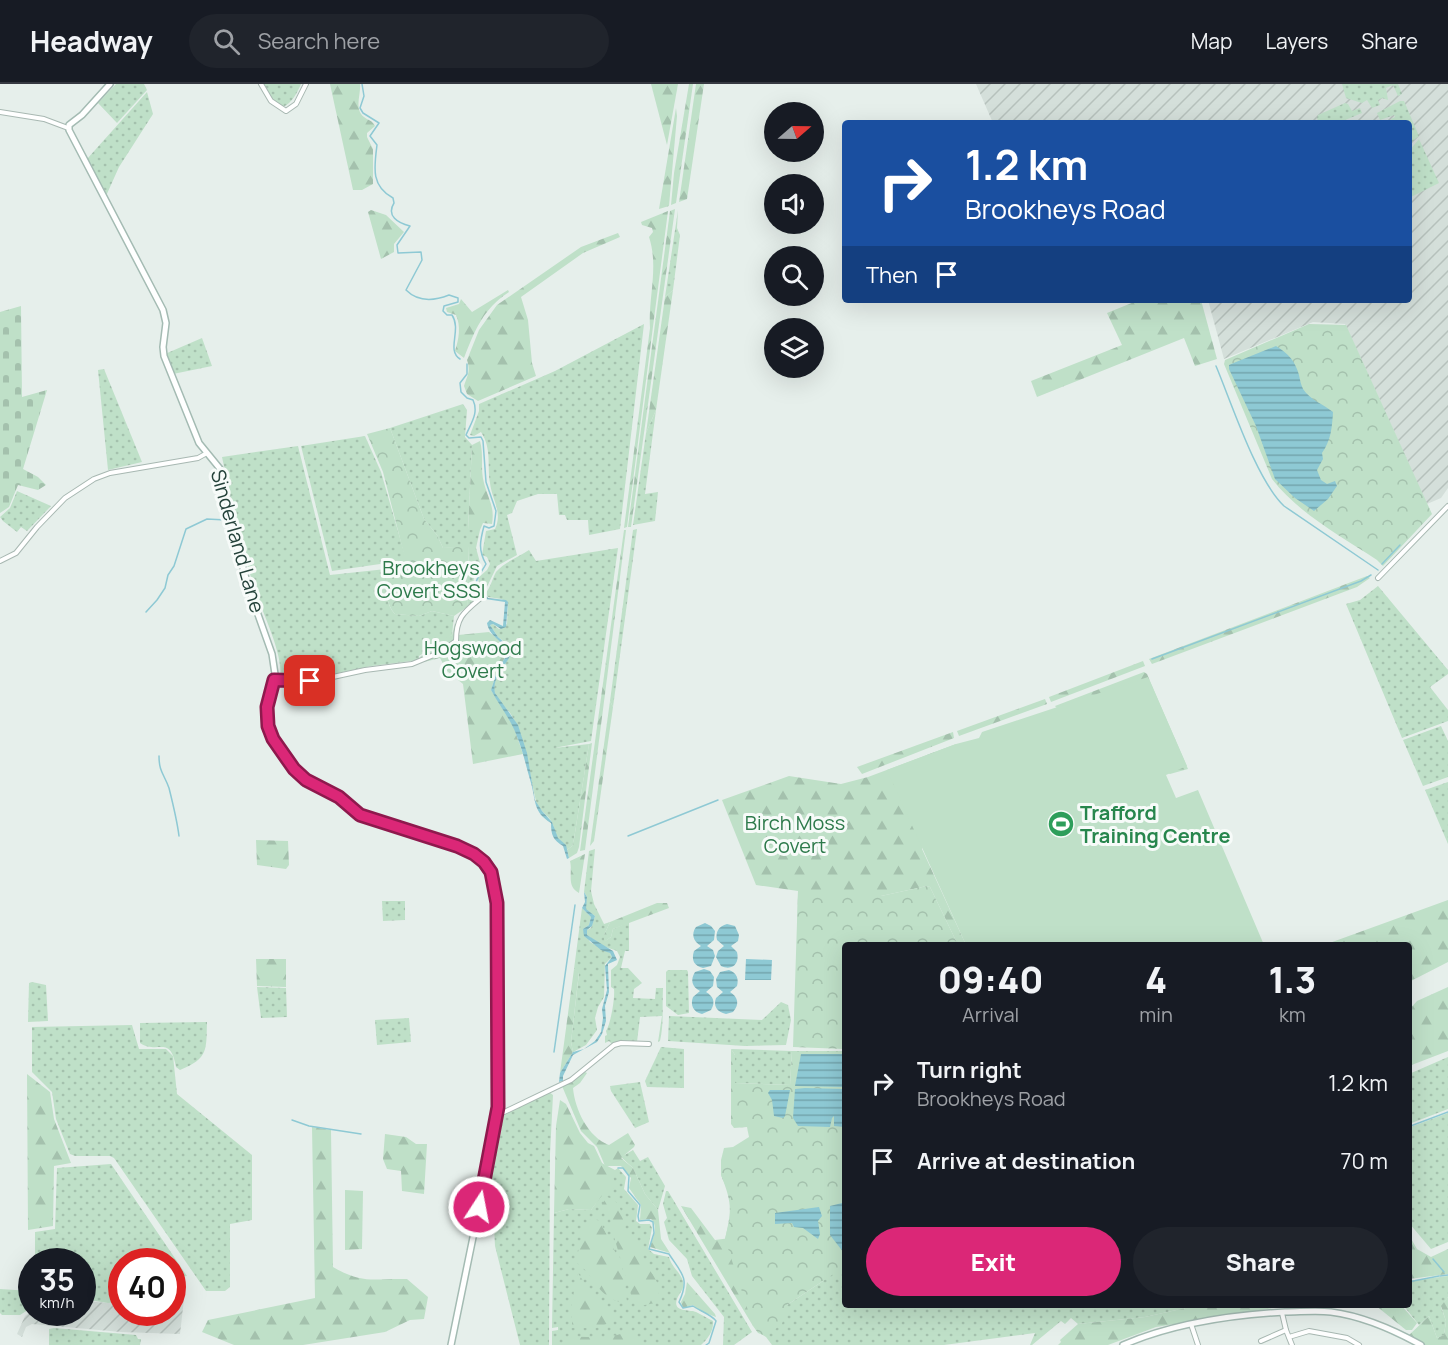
<!DOCTYPE html>
<html lang="en">
<head>
<meta charset="utf-8">
<style>
	:root { --surface:#171b24; --page:#20242c; --text:#f1f3f6; --muted:#9ea1a6; --line:#363941; --accent:#db2777 }
	body { margin:0; font-family:Manrope,sans-serif; background:var(--page); color:var(--text); height:100vh; display:flex; flex-direction:column; font-size:22px; white-space:nowrap }
	* { box-sizing:border-box; margin:0 }
	p { font-size:20px; color:var(--muted) }
	.icon { flex:none; width:33px; height:33px; fill:none; stroke:currentColor; stroke-width:2; stroke-linecap:round; stroke-linejoin:round }
	.map { position:relative; flex:1; overflow:hidden }
	.side { position:absolute; left:842px; top:858px; width:570px; height:366px; display:flex; flex-direction:column; background:var(--surface); border-radius:6px; box-shadow:0 6px 24px #0002 }
	.side>* { flex:none }
	.banner { position:absolute; left:842px; top:36px; width:570px; height:183px; border-radius:6px; box-shadow:0 6px 24px #0002; background:#1a4fa0; color:#fff; overflow:hidden }
	.needle { width:39px; rotate:70deg }
	.controls { position:absolute; left:764px; top:18px; display:grid; gap:12px }
	.controls a { display:grid; place-items:center; width:60px; height:60px; border-radius:50%; background:var(--surface); box-shadow:0 6px 24px #0002; font-size:30px }
	.speed { position:absolute; left:18px; top:1164px; display:flex; gap:12px; font-size:30px; font-weight:700; text-align:center }
	.speed>* { display:grid; place-content:center; width:78px; height:78px; border-radius:50%; background:var(--surface); box-shadow:0 6px 24px #0002; line-height:1 }
	.speed small { font-size:15px; font-weight:400 }
	.speed .limit { border:9px solid #d22; background:#fff; color:#111 }
	.pin { position:absolute; display:grid; place-items:center; width:51px; height:51px; color:#fff; margin:-26px; border-radius:12px; box-shadow:0 3px 9px #0006 }
	.me { position:absolute; width:66px; margin:-33px; rotate:11deg; stroke-linejoin:round; filter:drop-shadow(0 0 4px #0008) }
	.turn { display:flex; align-items:center; gap:21px; height:126px; padding:0 24px; font-size:27px }
	.turn .icon { width:78px; height:78px; stroke-width:2.5 }
	.turn b { display:block; font-size:42px; line-height:51px }
	.then { display:flex; align-items:center; height:57px; padding:0 24px; background:#0003; gap:12px; font-size:22px }
	.eta { display:flex; justify-content:space-evenly; align-items:center; height:102px; text-align:center }
	.eta b { font-size:36px; font-weight:800; line-height:42px }
	.primary-button { display:flex; gap:12px; margin-top:auto; padding:12px 24px }
	.primary-button a { flex:1; height:69px; border-radius:36px; background:var(--accent); color:#fff; font-size:24px; font-weight:800; line-height:69px; text-align:center }
	.primary-button a+a { background:var(--page); color:var(--text) }
	ul { padding:0; list-style:none }
	li { display:flex; align-items:center; gap:18px; height:78px; padding:0 24px }
	li div { flex:1 }
	li b { display:block; font-size:22px }
	li em { font-style:normal }
	header { display:flex; align-items:center; gap:36px; box-sizing:border-box; height:84px; padding:0 30px; background:var(--surface); border-bottom:2px solid var(--line) }
	header strong { font-size:28px }
	nav { display:flex; gap:33px; margin-inline-start:auto; font-size:21px }
	.search { width:420px; height:54px; background:var(--page); display:flex; align-items:center; gap:15px; box-sizing:border-box; padding:0 21px; border-radius:33px; color:var(--muted); font-size:22px }
	.map>svg:first-child { display:block }
	.industrial { fill:url(#industrial-furrows) }
	.grass { fill:url(#grass-dots) }
	.forest { fill:url(#forest-firs) }
	.cemetery { fill:url(#cemetery-stones) }
	.park { fill:url(#park-crowns) }
	.pitch { fill:#bfe0c8 }
	.water { fill:url(#water-rules) }
	.lines { fill:none; stroke-linecap:round; stroke-linejoin:round }
	.stream { stroke:#8ec9d4; stroke-width:1.5 }
	.street-casing { stroke:#a8b8b2; stroke-width:6 }
	.secondary-casing { stroke:#a4bbb3; stroke-width:8 }
	.street { stroke:#fff; stroke-width:4 }
	.secondary { stroke:#fff; stroke-width:5 }
	.route-casing { stroke:#8e194d; stroke-width:15 }
	.route { stroke:#db2777; stroke-width:10 }
	.labels { text-anchor:middle; dominant-baseline:central; stroke-width:6; stroke-linejoin:round; paint-order:stroke }
	.street-label { font-size:20px; fill:#24423a; stroke:#f7fbf9 }
	.park-label { font-size:20px; fill:#2d7a4b; stroke:#f7fbf9 }
	.leisure-label { font-size:20px; font-weight:bold; fill:#27864d; stroke:#f7fbf9; text-anchor:start }
</style>
</head>
<body>
<header>
<strong>Headway</strong>
<div class="search"><svg class="icon" aria-label="search" viewBox="0 0 24 24"><circle cx="10" cy="10" r="6"/><path d="M15 15l6 6"/></svg>Search here</div>
<nav><a>Map</a><a>Layers</a><a>Share</a></nav>
</header>
<div class="map">
<svg width="1448" height="1261" viewBox="0 0 1448 1261">
	<defs>
		<pattern id="industrial-furrows" width="10" height="10" patternUnits="userSpaceOnUse" patternTransform="scale(1.5)"><rect width="10" height="10" fill="#d4dfda"/><path d="M-1 1l2-2M0 10L10 0M9 11l2-2" fill="none" stroke="#b6c1bc"/></pattern>
		<pattern id="grass-dots" width="8" height="8" patternUnits="userSpaceOnUse" patternTransform="scale(1.5)"><rect width="8" height="8" fill="#bfe0c8"/><path d="M2 2h.1M6 6h.1" fill="none" stroke="#a4c1ad" stroke-width="1.8" stroke-linecap="round"/></pattern>
		<pattern id="forest-firs" width="22" height="20" patternUnits="userSpaceOnUse" patternTransform="scale(1.5)"><rect width="22" height="20" fill="#bfe0c8"/><path d="M5 1l3.5 6h-7zM16 11l3.5 6h-7z" fill="#a4c1ad"/></pattern>
		<pattern id="cemetery-stones" width="16" height="16" patternUnits="userSpaceOnUse" patternTransform="scale(1.5)"><rect width="16" height="16" fill="#bfe0c8"/><path d="M2 7V4a2 2 0 0 1 4 0v3zM10 15v-3a2 2 0 0 1 4 0v3z" fill="#a4c1ad"/></pattern>
		<pattern id="park-crowns" width="20" height="18" patternUnits="userSpaceOnUse" patternTransform="scale(1.5)"><rect width="20" height="18" fill="#bfe0c8"/><path d="M2 6a3 3 0 1 1 6 0M12 15a3 3 0 1 1 6 0" fill="none" stroke="#a4c1ad"/></pattern>
		<pattern id="water-rules" width="6" height="5" patternUnits="userSpaceOnUse" patternTransform="scale(1.5)"><rect width="6" height="5" fill="#8ec9d4"/><path d="M0 2.5h6" fill="none" stroke="#74a5ad"/></pattern>
	</defs>
	<rect width="100%" height="100%" fill="#e6efeb"/>
	<!-- industrial -->
	<g class="industrial">
		<polygon points="976,0 1448,0 1448,404 1441,414 1427,420 1345,240 1313,238 1224,275 1208,216 1408,216 1408,39 993,39"/>
		<polygon points="182,1214 184,1215 180,1250 121,1248 32,1240 26,1243 22,1253 17,1250 25,1232 31,1227 32,1228 82,1228 83,1217 121,1220 122,1228 172,1228 173,1219 181,1219"/>
	</g>
	<!-- grass -->
	<g class="grass">
		<polygon points="116,0 144,0 147,6 117,39 98,19"/>
		<path d="M263 0H301C297 9 292 19 283 23L271 14Z"/>
		<polygon points="1342,0 1398,0 1402,10 1398,12 1393,1 1386,4 1388,16 1382,14 1378,16 1380,21 1372,24 1367,16 1362,19 1346,14"/>
		<polygon points="147,8 153,30 119,83 106,112 87,75"/>
		<polygon points="1400,17 1404,17 1419,52 1409,60 1408,39 1392,39 1391,35 1395,33 1394,31 1380,36 1377,29"/>
		<polygon points="1345,19 1348,20 1352,27 1360,24 1362,29 1338,39 1319,39 1317,34 1318,31"/>
		<polygon points="1419,55 1439,99 1409,114 1409,82 1410,84 1412,83 1409,76 1409,67"/>
		<polygon points="678,126 677,144 680,151 673,206 665,213"/>
		<path d="M644 240 620 445 589 451 588 436H567L565 431H559L557 410H538L517 417 512 429 507 431 517 471 497 482 484 509 480 505 478 494 487 486 490 480 487 473 482 471 486 447 495 445C503 428 492 416 490 399 487 381 492 365 481 348L474 352 470 351 479 327V320L555 287Z"/>
		<polygon points="202,254 212,282 173,290 165,270"/>
		<polygon points="104,285 142,378 108,386 98,286"/>
		<path d="M463 320 467 326 465 353 472 361 468 445 480 446 476 464 481 482C473 490 473 496 474 507L480 512 467 523 469 463 443 464 437 451 424 435 390 344Z"/>
		<polygon points="656,326 645,410 658,408 655,437 633,441 646,349"/>
		<polygon points="365,352 381,388 406,475 387,479 332,487 301,362"/>
		<path d="M298 362 330 491 386 485C387 499 384 519 395 530L419 532 432 527 454 532 452 551 419 572V576L371 582 310 595 280 593C284 570 260 524 253 500 240 458 231 416 222 373Z"/>
		<polygon points="17,407 51,422 27,447 21,443 17,448 3,437 0,433 10,424"/>
		<polygon points="637,445 613,623 610,617 633,446"/>
		<path d="M618 464 591 657 554 664 589 660 574 755 572 762 567 766C565 760 560 757 556 752 554 747 554 742 552 738 548 731 538 726 536 717 529 689 527 657 512 632 507 623 495 617 494 605 494 589 511 578 511 563L498 553 490 541 493 540 499 545 507 540 508 518 501 515 488 513 485 510C491 503 492 495 496 488 504 478 519 473 529 466L536 477Z"/>
		<polygon points="1378,502 1448,586 1448,590 1430,603 1448,626 1448,637 1402,654 1346,520 1360,516"/>
		<polygon points="1441,642 1448,657 1448,693 1423,702 1403,656"/>
		<polygon points="1448,698 1448,760 1425,706"/>
		<path d="M595 765 591 807 594 820 604 840 610 838 604 851 605 857 611 853 613 845 629 838V867H625L621 884H628L642 899 634 905 633 914 655 915 656 904H663C662 922 664 940 660 957L656 959 658 958 662 932 640 933 637 958 620 957 612 960 609 957 605 959V952L607 951 606 947C611 939 615 914 614 905L611 903V886L617 881 620 873 617 867 603 862 587 851V846L591 844 595 832 585 825 587 813 584 808 589 767Z"/>
		<polygon points="382,817 405,817 405,836 383,837"/>
		<polygon points="582,824 591,833 589,841 583,845 590,858 610,869 612,873 605,880 604,913 598,923 595,934 597,946 586,961 573,968 571,958 579,889 574,885"/>
		<polygon points="668,886 687,886 688,888 689,929 678,931 666,922 666,888"/>
		<polygon points="32,898 46,901 48,937 28,938 29,899"/>
		<polygon points="257,903 286,904 287,933 261,934"/>
		<polygon points="781,918 788,921 791,936 786,961 745,962 668,957 669,932 762,936"/>
		<polygon points="409,934 411,958 377,961 375,936"/>
		<path d="M207 938C206 966 209 974 180 986L176 983C170 950 158 971 140 959V939Z"/>
		<polygon points="132,941 139,965 166,965 173,972 177,1010 252,1071 252,1136 230,1140 230,1203 225,1207 206,1207 114,1074 110,1072 75,1072 70,1070 56,1035 52,1008 32,988 32,943"/>
		<polygon points="661,963 684,965 684,1004 647,1003 645,997"/>
		<polygon points="731,965 792,967 790,1001 735,999 735,971"/>
		<polygon points="1448,973 1448,1025 1409,1040 1409,990"/>
		<polygon points="640,998 649,1038 635,1044 611,1007 610,1002"/>
		<polygon points="549,1008 553,1011 550,1070 549,1261 520,1261 495,1162 493,1122 486,1111 501,1033"/>
		<polygon points="1448,1029 1448,1158 1431,1165 1409,1139 1408,1044"/>
		<polygon points="633,1066 640,1077 648,1073 665,1102 658,1126 645,1110 633,1084 621,1073"/>
		<path d="M583 1069 615 1086 618 1084 626 1093 624 1105 638 1121 636 1137 640 1140H650L652 1144 648 1165 654 1170 669 1173C671 1182 680 1188 683 1197 685 1205 679 1209 677 1215 672 1229 691 1225 696 1228 702 1231 707 1234 713 1237 714 1246 708 1255 701 1261H552V1247L558 1246V1243L552 1244 554 1129 569 1125 591 1126 596 1119Z"/>
		<polygon points="111,1080 187,1192 179,1193 182,1213 180,1218 173,1218 172,1178 122,1178 121,1218 108,1219 83,1215 82,1178 35,1177 35,1148 55,1145 57,1084"/>
		<path d="M721 1091 844 1169V1221H1229L1232 1223 1199 1221 1145 1233 1078 1240 1071 1234 1065 1240 1061 1237 1032 1261H1030L1035 1249 944 1261H772L766 1253 758 1248 787 1221 823 1197 825 1182 738 1153 725 1155C732 1125 732 1119 721 1091Z"/>
		<polygon points="666,1107 668,1107 752,1248 734,1261 723,1261 724,1233 692,1192 687,1175 669,1156 664,1138 667,1134 663,1120"/>
		<polygon points="1448,1192 1448,1213 1441,1223 1446,1237 1444,1251 1437,1254 1429,1232 1419,1241 1403,1221 1408,1221 1409,1197"/>
		<polygon points="0,1205 31,1207 31,1224 20,1231 2,1231 0,1229"/>
		<polygon points="54,1244 136,1251 138,1255 141,1255 140,1261 49,1261 49,1245"/>
	</g>
	<!-- forest -->
	<g class="forest">
		<path d="M330 0H360C361 11 354 25 364 33 369 37 372 36 375 42L367 49V53L373 65V100L362 106H353Z"/>
		<polygon points="651,0 678,0 667,61"/>
		<polygon points="689,0 693,0 676,119 671,121 674,89"/>
		<polygon points="696,0 704,0 687,115 679,118"/>
		<polygon points="676,24 677,32 669,122 659,125"/>
		<polygon points="675,125 631,443 628,443 670,127"/>
		<polygon points="371,126 386,131 404,148 394,160 394,168 381,175 368,128"/>
		<path d="M668 127 627 443 624 444 650 244C648 214 659 183 649 153L653 148 652 144 642 141 641 138Z"/>
		<path d="M618 149 620 153 583 169 521 213 528 236 532 279 536 292 478 317 467 310 464 302C467 292 471 288 467 276L479 246 497 221 581 163Z"/>
		<path d="M508 206 509 208C483 225 475 246 464 274L455 267C459 255 461 242 456 231L447 228 446 224 459 220 461 215 472 228Z"/>
		<polygon points="673,206 656,326 646,349 665,213"/>
		<polygon points="1139,216 1201,216 1217,275 1195,282 1184,254 1037,313 1031,297 1122,261 1107,229"/>
		<path d="M480 357C484 371 480 385 484 399 488 415 495 422 492 440L483 439 480 446H468L472 361Z"/>
		<polygon points="624,446 626,446 585,766 580,767"/>
		<polygon points="1367,492 1370,494 1357,503 1152,580 1149,575"/>
		<polygon points="455,539 458,551 489,548 509,564 510,567 498,584 491,606 512,638 523,670 473,680 463,600 447,587 440,574 424,578 420,573 442,555 452,551"/>
		<polygon points="1143,577 1145,582 1051,618 1049,613"/>
		<polygon points="1144,588 1147,590 1188,685 1170,690 1063,631 1055,622"/>
		<polygon points="1045,615 1047,620 959,652 957,647"/>
		<polygon points="610,617 613,623 594,757 590,762"/>
		<polygon points="953,648 954,654 862,690 857,683"/>
		<polygon points="592,659 579,763 577,769 569,774 567,766 572,762 574,755 589,660"/>
		<polygon points="956,660 922,765 966,861 958,861 930,803 927,802 881,812 797,856 798,807 756,801 722,716 789,692 841,700 868,693"/>
		<polygon points="256,756 288,757 289,781 286,785 257,781"/>
		<path d="M585 770 579 809C566 802 573 789 570 777Z"/>
		<polygon points="1448,816 1448,878 1409,898 1408,861 1324,861"/>
		<polygon points="657,819 667,819 669,824 613,845 611,853 604,858 604,851 610,838"/>
		<polygon points="256,875 286,875 286,903 257,902"/>
		<polygon points="574,885 579,888 571,958 573,968 560,989"/>
		<polygon points="1448,903 1448,967 1409,982 1409,926 1417,917"/>
		<path d="M585 988 587 989 580 999 573 1004C575 1026 588 1053 609 1061L628 1049 635 1061 634 1063 621 1074 633 1084 645 1110 658 1126 661 1155 670 1169 650 1163C653 1154 659 1143 651 1135L640 1136 641 1121 629 1104 631 1094 621 1082H605L597 1063 581 1047 562 1002Z"/>
		<polygon points="27,990 50,1008 54,1035 71,1079 54,1082 53,1142 28,1146"/>
		<polygon points="560,1016 566,1020 580,1049 588,1059 594,1062 603,1081 610,1086 614,1096 613,1105 604,1109 591,1126 569,1125 554,1129 556,1042"/>
		<path d="M312 1043 331 1046 333 1183C364 1201 374 1194 407 1195L428 1213 424 1235 410 1236 385 1248 303 1261H234L202 1248 208 1236 315 1214Z"/>
		<polygon points="385,1050 406,1053 416,1060 427,1060 424,1110 402,1107 401,1087 387,1085 383,1075"/>
		<polygon points="345,1106 363,1107 362,1165 345,1166"/>
		<path d="M607 1113C624 1117 621 1136 627 1148 630 1154 637 1157 640 1163 642 1168 643 1175 646 1181 654 1193 665 1204 655 1219L640 1222 632 1214 612 1146 610 1133 599 1125Z"/>
		<polygon points="681,1122 691,1124 715,1156 738,1153 787,1221 763,1238 753,1242"/>
		<path d="M591 1134 600 1137 622 1182 627 1218 625 1220C603 1213 599 1205 587 1188 583 1183 579 1182 576 1177L583 1146Z"/>
		<polygon points="1409,1151 1417,1165 1431,1173 1448,1165 1448,1190 1409,1195"/>
		<polygon points="578,1189 589,1206 620,1235 596,1244 572,1244 572,1217"/>
		<polygon points="687,1198 715,1230 716,1233 700,1227 693,1221 683,1224 681,1218 685,1210"/>
		<polygon points="1448,1213 1448,1261 1423,1261 1407,1253 1429,1232 1437,1254 1444,1251 1446,1237 1441,1222"/>
		<path d="M1199 1221C1230 1225 1261 1221 1292 1221L1156 1243 1108 1261H1058L1061 1258 1060 1256 1078 1240 1145 1233Z"/>
		<polygon points="1375,1221 1401,1221 1417,1239 1412,1246 1406,1246"/>
		<path d="M632 1248 636 1250 643 1261H570L569 1259 571 1253C584 1252 598 1255 612 1252 619 1251 625 1248 632 1248Z"/>
	</g>
	<!-- cemetery -->
	<polygon class="cemetery" points="21,222 22,313 47,306 23,385 38,393 46,401 38,406 18,401 9,423 0,429 0,228"/>
	<!-- park -->
	<g class="park">
		<path d="M1309 240 1346 241 1432 430 1383 482 1377 476C1341 452 1299 430 1272 395L1224 280 1225 276Z"/>
		<path d="M390 344 424 435 437 451 443 464 469 462 467 523 454 532 432 527 419 532 395 530C384 519 385 493 387 479L405 474 383 388 367 350Z"/>
		<polygon points="927,802 930,803 958,861 844,861 844,965 793,963 798,807 881,812"/>
		<polygon points="731,965 735,971 735,999 790,1001 792,967 844,967 844,1183 787,1221 782,1240 766,1252 758,1249 753,1242 725,1155 732,1126 730,1112 721,1091 721,1076 724,1064 733,1063 749,1053 747,1043 734,1044 731,1040"/>
	</g>
	<!-- pitch -->
	<polygon class="pitch" points="1148,593 1187,682 1166,691 1176,714 1198,706 1264,861 966,861 887,686 956,660 979,654 982,648"/>
	<!-- water -->
	<g class="water">
		<path d="M1276 262C1289 270 1295 277 1299 291 1300 296 1301 301 1303 305 1310 316 1323 320 1333 328 1332 344 1331 356 1322 369L1323 375 1317 386 1321 396 1327 400 1335 397 1337 402 1328 415 1314 427 1295 414 1275 395 1256 342 1229 285V281L1236 278Z"/>
		<path d="M485 510 488 514 506 516 508 518 506 543 501 545 493 540 490 541 498 553 512 565C510 580 491 591 495 609L518 641 527 669 535 716 542 727 552 738 558 754 566 761 569 774 567 775 563 762C553 756 551 751 551 739 533 728 536 717 531 699 526 683 523 666 516 650 510 634 499 621 491 606L498 584 510 567C502 557 489 552 487 539L490 536 503 542 505 518 485 515 484 512Z"/>
		<polygon points="584,808 587,813 586,825 595,832 592,842 587,846 587,851 613,867 617,876 608,880 608,882 609,908 605,922 606,937 602,950 597,958 573,971 563,992 563,997 559,998 560,989 573,968 584,965 595,957 601,948 603,934 602,925 607,906 605,882 612,873 610,869 601,866 584,852 583,845 589,841 591,833 582,824 585,818"/>
		<path d="M705 839 711 842 715 847 714 856 707 862 713 866 715 872 711 882 703 884C694 882 691 876 694 867L701 862C693 857 691 850 696 843Z"/>
		<path d="M727 840 735 842 739 851 738 857 731 862 737 868C740 880 732 887 721 882L716 873 718 867 724 862 717 856C715 848 719 842 727 840Z"/>
		<polygon points="746,875 772,876 771,896 745,896"/>
		<path d="M704 885 710 887 714 893 713 902 706 908C713 912 716 918 711 926L702 930C693 928 690 921 693 913L700 907C692 903 690 896 695 888Z"/>
		<path d="M729 886C737 889 739 895 737 902L730 908C738 913 740 920 733 928L726 930C717 928 713 922 716 914L723 908 717 903 716 895 720 888Z"/>
		<polygon points="801,970 844,970 844,1003 795,1002"/>
		<polygon points="805,1004 844,1005 844,1043 834,1042 834,1032 832,1034 830,1043 798,1042 793,1034 795,1005"/>
		<polygon points="770,1006 790,1006 785,1032 783,1034 774,1032 772,1016 768,1009"/>
		<polygon points="842,1119 844,1120 844,1169 830,1151 830,1122"/>
		<polygon points="819,1123 822,1132 818,1137 820,1150 818,1155 803,1144 794,1143 792,1139 775,1140 775,1129"/>
	</g>
	<g class="lines">
		<!-- stream -->
		<g class="stream">
			<path d="M362 0 364 12 360 24 363 29 379 39 370 52 377 61C374 84 371 102 393 114L394 119C386 132 398 139 410 142L397 161 398 169 421 168 422 176 406 206C418 218 434 217 449 211L458 214V218L444 222 443 227 447 231H452C462 246 446 266 460 275"/>
			<path d="M467 280V290L460 299 461 308 467 314 473 316C479 329 471 339 466 351L469 354 481 353 483 357 486 398 496 427 494 442 489 444 484 442C480 457 478 466 486 480 479 493 469 499 484 512"/>
			<path d="M1216 282C1232 320 1256 395 1284 422L1378 486"/>
			<polyline points="1382,480 1400,461"/>
			<polyline points="146,528 157,516 165,504 168,491 174,482 186,445 207,435 226,436"/>
			<polyline points="1152,575 1361,497 1371,491"/>
			<path d="M159 672C159 688 164 690 169 704 173 720 177 736 179 752"/>
			<polyline points="628,752 718,716"/>
			<polyline points="554,968 575,821"/>
			<polyline points="292,1036 309,1042 361,1050"/>
			<polyline points="1408,1043 1448,1028"/>
			<path d="M618 1084H623L629 1092 628 1107 640 1121 638 1132 639 1137 649 1136 653 1138 654 1149 649 1165 669 1170C682 1190 690 1194 679 1218L683 1224 693 1222C700 1227 712 1231 716 1237L709 1259 706 1261"/>
			<polyline points="1433,1175 1444,1188"/>
			<polyline points="1440,1192 1448,1191"/>
			<polyline points="1408,1198 1439,1192"/>
			<polyline points="1233,1222 1244,1221"/>
		</g>
		<defs>
			<g id="street">
				<polyline points="261,0 271,17 286,27 296,20 306,0"/>
				<polyline points="0,28 44,35 68,44"/>
				<polyline points="0,477 16,469 37,443 65,414 94,395 110,389 198,374 207,369"/>
				<polyline points="1378,494 1448,422"/>
				<path d="M274 596H319L365 586 412 580 441 568 456 557C456 533 464 528 482 513"/>
				<polyline points="498,1031 571,996 614,961 621,959 649,960"/>
				<polyline points="1282,1229 1286,1246 1292,1261"/>
				<polyline points="1191,1240 1198,1261"/>
				<polyline points="1289,1253 1309,1247 1347,1254 1359,1261"/>
				<polyline points="1261,1257 1286,1246"/>
			</g>
			<g id="secondary">
				<polyline points="110,0 82,31 69,41 69,46 163,226 166,239 163,263 164,272 199,359 221,386 236,460 250,508 272,570 275,590 266,630 268,642 273,655 289,679 302,693 335,710 356,729 457,762 480,774 491,788 497,818 498,1031 451,1261"/>
				<path d="M1123 1261C1174 1239 1230 1231 1285 1228 1300 1228 1316 1226 1331 1228 1362 1232 1394 1246 1421 1261"/>
			</g>
		</defs>
		<!-- street casing -->
		<use href="#street" class="street-casing"/>
		<!-- secondary casing -->
		<use href="#secondary" class="secondary-casing"/>
		<!-- street -->
		<use href="#street" class="street"/>
		<!-- secondary -->
		<use href="#secondary" class="secondary"/>
	</g>
	<g class="lines">
		<defs>
			<polyline id="route" points="310,597 274,596 267,623 268,642 273,655 294,685 306,696 339,713 360,731 457,762 474,770 484,778 491,788 497,819 498,1023 479,1123"/>
		</defs>
		<!-- route casing -->
		<use href="#route" class="route-casing"/>
		<!-- route -->
		<use href="#route" class="route"/>
	</g>
	<!-- icons -->
	<defs>
		<symbol id="stadium-disc" viewBox="-11 -11 22 22"><circle r="9.5" fill="#2e9e5b" stroke="#f7fbf9"/><path d="M0-5a6.5 5 0 1 0 0 10a6.5 5 0 1 0 0-10ZM-3.5-1.8h7v3.6h-7Z" fill="#fff"/></symbol>
	</defs>
	<g fill-rule="evenodd">
		<use href="#stadium-disc" x="1046" y="725" width="30" height="30"/>
	</g>
	<g class="labels">
		<!-- street labels -->
		<g class="street-label">
			<text transform="translate(238 457) rotate(74)">Sinderland Lane</text>
		</g>
		<!-- park labels -->
		<g class="park-label">
			<text x="431" y="483">Brookheys<tspan x="431" dy="23">Covert SSSI</tspan></text>
			<text x="473" y="563">Hogswood<tspan x="473" dy="23">Covert</tspan></text>
			<text x="795" y="738">Birch Moss<tspan x="795" dy="23">Covert</tspan></text>
		</g>
		<!-- leisure labels -->
		<g class="leisure-label">
			<text x="1080" y="728">Trafford<tspan x="1080" dy="23">Training Centre</tspan></text>
		</g>
	</g>
</svg>
<div class="controls">
<a><svg class="needle" viewBox="-14 -14 28 28"><path d="M0-13l5 13h-10z" fill="#e53935"/><path d="M0 13l5-13h-10z" fill="#9ea1a6"/></svg></a>
<a><svg class="icon" aria-label="sound" viewBox="0 0 24 24"><path d="M4 9h4l5-4v14l-5-4H4zM17 9q2 3 0 6"/></svg></a>
<a><svg class="icon" aria-label="search" viewBox="0 0 24 24"><circle cx="10" cy="10" r="6"/><path d="M15 15l6 6"/></svg></a>
<a><svg class="icon" aria-label="layers" viewBox="0 0 24 24"><path d="M12 4l9 5-9 5-9-5zM3 14l9 5 9-5"/></svg></a>
</div>
<div class="speed"><div>35<small>km/h</small></div><div class="limit">40</div></div>
<div class="pin" style="left:310px;top:597px;background:#d93025"><svg class="icon" aria-label="arrive" viewBox="0 0 24 24"><path d="M6 21V4h12l-3 4 3 4H6"/></svg></div>
<svg class="me" style="left:479px;top:1123px" viewBox="-20 -20 40 40"><circle r="17" fill="#db2777" stroke="#fff" stroke-width="3"/><path d="M0-11L8 9 0 5-8 9z" fill="#fff"/></svg>
<div class="banner">
<div class="turn"><svg class="icon" aria-label="right" viewBox="0 0 24 24"><path d="M7 20v-9h11M14 6l5 5-5 5"/></svg><div><b>1.2 km</b>Brookheys Road</div></div>
<div class="then">Then<svg class="icon" aria-label="arrive" viewBox="0 0 24 24"><path d="M6 21V4h12l-3 4 3 4H6"/></svg></div>
</div>
<section class="side">
<div class="eta">
<div><b>09:40</b><p>Arrival</p></div>
<div><b>4</b><p>min</p></div>
<div><b>1.3</b><p>km</p></div>
</div>
<ul>
<li><svg class="icon" aria-label="right" viewBox="0 0 24 24"><path d="M7 20v-9h11M14 6l5 5-5 5"/></svg><div><b>Turn right</b><p>Brookheys Road</p></div><em>1.2 km</em></li>
<li><svg class="icon" aria-label="arrive" viewBox="0 0 24 24"><path d="M6 21V4h12l-3 4 3 4H6"/></svg><div><b>Arrive at destination</b></div><em>70 m</em></li>
</ul>
<div class="primary-button"><a>Exit</a><a>Share</a></div>
</section>
</div>
</body>
</html>
